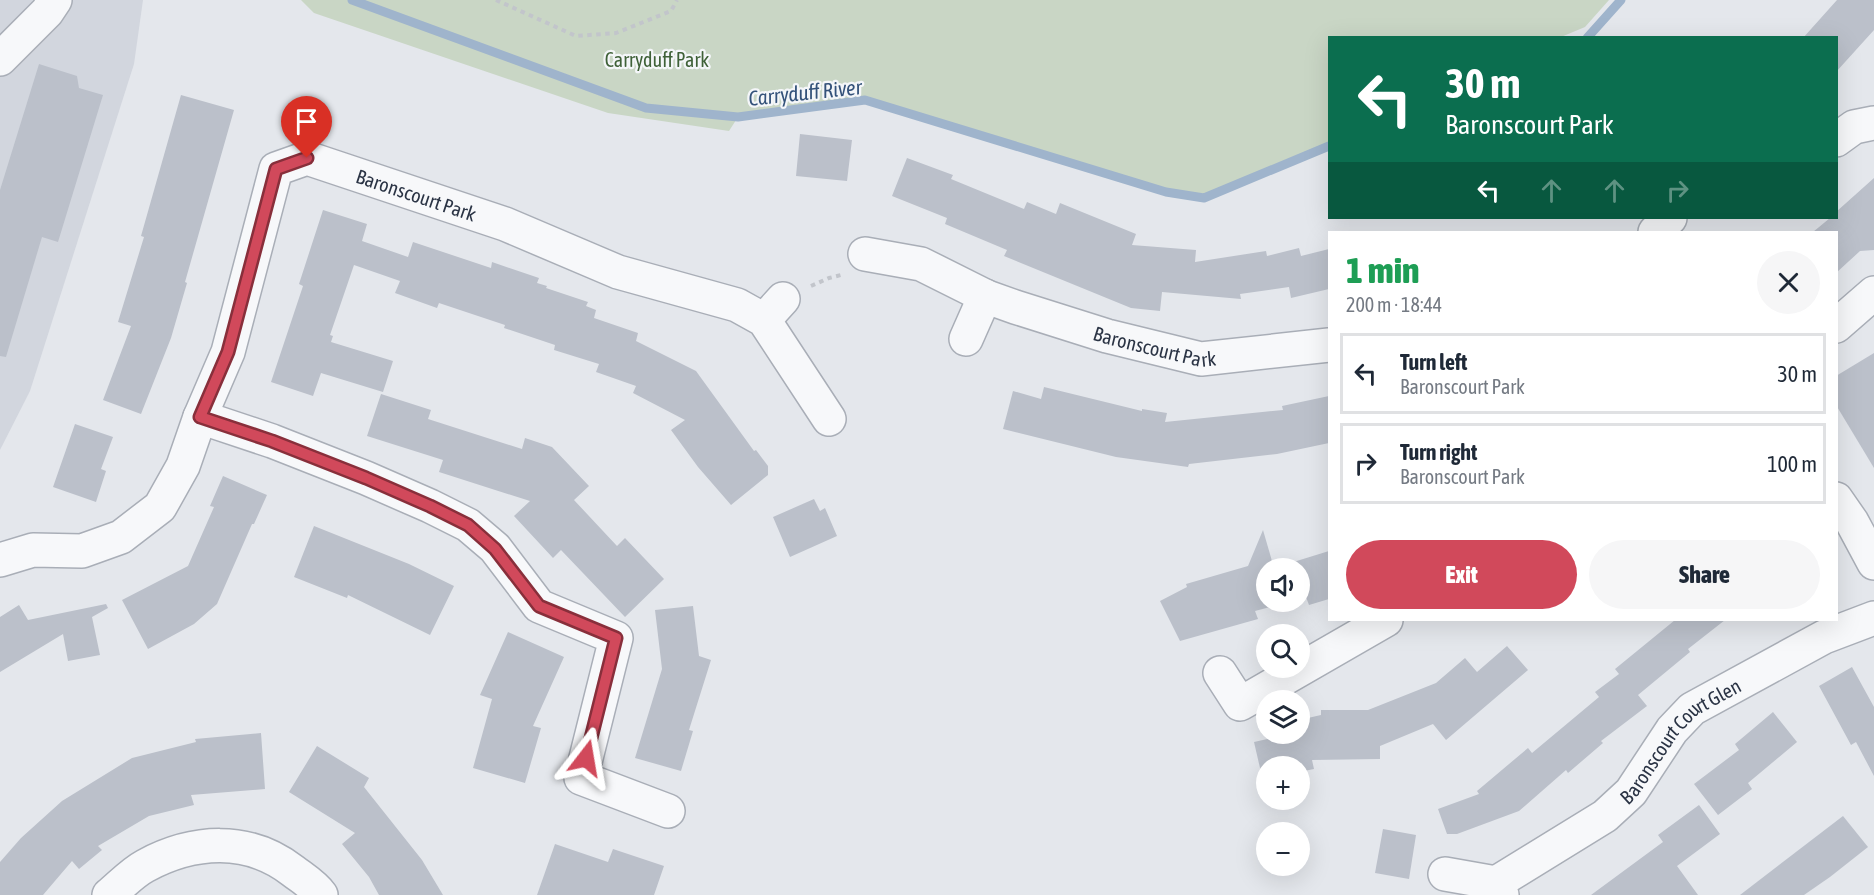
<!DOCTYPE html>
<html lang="en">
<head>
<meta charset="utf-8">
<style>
	:root { --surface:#fff; --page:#f6f6f7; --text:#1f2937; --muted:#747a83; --line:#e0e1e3; --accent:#d1495b }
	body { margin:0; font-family:"Asap Condensed",sans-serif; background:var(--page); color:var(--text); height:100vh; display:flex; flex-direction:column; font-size:22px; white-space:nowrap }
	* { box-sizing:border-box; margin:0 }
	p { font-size:20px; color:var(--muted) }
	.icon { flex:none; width:33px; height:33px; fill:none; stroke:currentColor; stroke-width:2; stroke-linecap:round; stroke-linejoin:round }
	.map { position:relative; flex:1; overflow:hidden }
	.details { position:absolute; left:1328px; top:231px; width:510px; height:390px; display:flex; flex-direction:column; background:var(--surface); border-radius:0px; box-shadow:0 6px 24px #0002 }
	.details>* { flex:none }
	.top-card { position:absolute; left:1328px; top:36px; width:510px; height:183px; border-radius:0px; box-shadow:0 6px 24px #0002; background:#0b6e4f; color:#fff; overflow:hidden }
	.tools { position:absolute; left:1256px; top:558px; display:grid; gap:12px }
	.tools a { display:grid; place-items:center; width:54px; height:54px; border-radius:50%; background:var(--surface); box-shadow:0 6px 24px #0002; font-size:30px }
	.pin { position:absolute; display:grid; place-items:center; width:51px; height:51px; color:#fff; margin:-62px -26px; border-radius:50% 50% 50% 0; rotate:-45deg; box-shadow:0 0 6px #0007 }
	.pin .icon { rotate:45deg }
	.me { position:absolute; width:66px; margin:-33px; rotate:14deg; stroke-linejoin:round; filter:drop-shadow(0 0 4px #0008) }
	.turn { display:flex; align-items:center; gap:21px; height:126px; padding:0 18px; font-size:27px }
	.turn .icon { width:78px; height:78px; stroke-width:2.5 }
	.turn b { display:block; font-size:42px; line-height:51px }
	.lanes { display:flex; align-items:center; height:57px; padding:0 18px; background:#0003; justify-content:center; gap:30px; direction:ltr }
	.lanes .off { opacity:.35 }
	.round { display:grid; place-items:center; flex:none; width:63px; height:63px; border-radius:32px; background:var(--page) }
	.headline { display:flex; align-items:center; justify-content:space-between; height:102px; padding:0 18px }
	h1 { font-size:36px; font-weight:800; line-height:45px; color:#1e9e55 }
	.cta { display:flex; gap:12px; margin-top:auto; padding:12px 18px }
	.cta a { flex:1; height:69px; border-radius:36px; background:var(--accent); color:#fff; font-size:24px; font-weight:800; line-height:69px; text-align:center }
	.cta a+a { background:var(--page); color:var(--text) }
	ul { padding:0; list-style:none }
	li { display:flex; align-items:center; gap:18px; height:81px; margin:0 12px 9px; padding:0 6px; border:3px solid var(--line); border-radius:0px }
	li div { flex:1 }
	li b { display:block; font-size:22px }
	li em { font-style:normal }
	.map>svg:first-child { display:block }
	.built { fill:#d2d6de }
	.green { fill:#c9d6c5 }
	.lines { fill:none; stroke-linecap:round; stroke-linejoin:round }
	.stream { stroke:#9fb4cc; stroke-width:9 }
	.building { fill:#bbc0ca }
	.minor-casing { stroke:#a9aeb7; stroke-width:36 }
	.path { stroke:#c2c5cb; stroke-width:4; stroke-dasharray:4.5 4.5; stroke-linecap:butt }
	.minor { stroke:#f7f8fa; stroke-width:33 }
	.route-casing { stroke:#882f3b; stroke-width:15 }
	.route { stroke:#d1495b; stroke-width:10 }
	.labels { text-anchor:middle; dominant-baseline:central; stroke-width:4.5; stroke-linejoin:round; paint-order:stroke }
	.park-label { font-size:20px; fill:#3f6138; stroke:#f4f6f9 }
	.street-label { font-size:20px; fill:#2b3445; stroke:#f4f6f9 }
	.water-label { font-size:21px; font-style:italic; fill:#34527a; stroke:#f4f6f9 }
</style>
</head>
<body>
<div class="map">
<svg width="1874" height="895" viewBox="0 0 1874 895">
	<rect width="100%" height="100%" fill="#e4e7ec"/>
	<!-- built -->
	<polygon class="built" points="0,0 143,0 134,64 30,391 0,450"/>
	<!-- green -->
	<polygon class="green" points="301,0 1609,0 1585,27 1561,37 1329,38 1329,142 1204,198 1166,192 865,100 738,117 729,131 608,113 314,13"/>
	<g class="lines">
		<!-- stream -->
		<g class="stream">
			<polyline points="352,0 646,108 738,117 865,100 1166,192 1204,198 1329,146"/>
			<polyline points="1587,38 1621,0"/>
		</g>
	</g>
	<!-- building -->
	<g class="building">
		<polygon points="1837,0 1874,0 1874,30 1836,72 1836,38 1803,38"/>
		<polygon points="39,64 77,76 79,88 103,95 58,242 42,237 6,357 0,356 0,190"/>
		<polygon points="181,95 234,110 185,282 187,283 171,338 141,414 103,400 131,326 118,322 144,237 141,236"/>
		<polygon points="800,134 852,140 847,181 796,176"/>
		<polygon points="907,158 953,175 951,179 1024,209 1027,202 1056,214 1060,203 1136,234 1132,245 1196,250 1195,262 1266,251 1267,256 1299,248 1301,256 1329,249 1329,289 1291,298 1289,287 1240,294 1241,299 1162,292 1160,311 1131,308 1004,256 1007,250 945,224 947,218 892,196"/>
		<polygon points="1874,178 1874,250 1860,251 1836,273 1836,232 1813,232 1830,218 1836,218 1836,212"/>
		<polygon points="323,210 367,224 362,241 408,257 413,242 491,268 492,262 539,278 537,283 547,286 546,288 588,302 586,306 596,310 594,318 638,333 636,341 696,371 754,451 756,450 768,466 768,475 731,505 698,467 671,430 685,420 633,393 636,386 596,372 599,364 554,350 555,345 504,328 505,325 439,303 437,308 395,293 400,281 354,265 330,335 333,336 331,342 393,361 383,392 321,373 313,396 271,382 303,286 299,284"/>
		<polygon points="1874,353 1874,468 1836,405 1836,376"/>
		<polygon points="1044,387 1142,411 1142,409 1167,413 1165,422 1283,410 1282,406 1329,396 1329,443 1277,454 1189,464 1188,467 1116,457 1003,429 1013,391 1041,399"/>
		<polygon points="381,394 431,410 428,419 522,449 525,438 552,447 589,486 574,500 617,546 625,538 664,579 625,617 561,550 553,558 514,516 530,501 439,472 443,460 367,436"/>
		<polygon points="75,424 113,437 101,469 106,471 96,502 53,487"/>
		<polygon points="223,476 267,495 254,524 252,524 217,604 194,624 148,649 122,600 188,566 214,507 210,506"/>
		<polygon points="814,499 820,511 825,508 837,536 790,557 773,517"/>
		<polygon points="314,526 409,564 454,586 430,635 348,595 347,598 294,577"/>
		<polygon points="1263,530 1274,568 1266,568 1266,602 1289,602 1255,611 1258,619 1180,641 1160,601 1187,587 1186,584 1248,566"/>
		<polygon points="1329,551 1329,599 1309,605 1306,597 1299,599 1299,568 1274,568"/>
		<polygon points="106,604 108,608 92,617 100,655 68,661 63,634 0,672 0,617 19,605 28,620"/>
		<polygon points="693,606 699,656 711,660 689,730 693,731 681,771 635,758 662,669 655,610"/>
		<polygon points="1675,620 1725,620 1688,649 1690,652 1638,695 1647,706 1601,741 1603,743 1568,773 1566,770 1519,811 1457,834 1447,834 1438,809 1479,794 1477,791 1528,748 1532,753 1599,697 1595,692 1619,674 1615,669"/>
		<polygon points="508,632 564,657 533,726 541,728 525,783 473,768 492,699 480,695"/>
		<polygon points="1507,646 1528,670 1446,740 1433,724 1380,746 1380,759 1312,760 1314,769 1299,772 1299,766 1266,766 1266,780 1263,781 1254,742 1291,734 1299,734 1299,720 1321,715 1321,710 1368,710 1436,683 1465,658 1477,672"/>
		<polygon points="1852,667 1874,707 1874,776 1856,742 1851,745 1819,686"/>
		<polygon points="1773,712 1797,742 1748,783 1752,789 1718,815 1694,784 1739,750 1735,744"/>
		<polygon points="261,733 265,789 191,795 194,805 149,816 98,846 102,850 79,869 72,861 43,895 0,895 0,862 21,838 62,801 132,758 196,742 195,739"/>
		<polygon points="317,746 369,778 364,787 422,860 443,895 379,895 369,877 342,844 355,833 289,792"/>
		<polygon points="1699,805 1720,834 1677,866 1698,895 1591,895 1663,842 1658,835"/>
		<polygon points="1843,816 1868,847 1830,877 1804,895 1740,895"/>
		<polygon points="1383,829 1416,835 1409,879 1375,873"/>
		<polygon points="555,844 608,862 613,849 664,866 654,895 537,895"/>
	</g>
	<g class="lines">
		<defs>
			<g id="minor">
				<polyline points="0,59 47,12 55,0"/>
				<polyline points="1836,140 1854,127 1874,123"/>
				<polyline points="1655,232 1670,218"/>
				<path id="s1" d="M865 254 921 264 987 297 1015 307 1107 336 1201 359 1329 345"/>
				<polyline points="764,320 783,299"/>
				<polyline points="1836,326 1874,293"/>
				<polyline points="966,339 985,296"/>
				<polyline points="200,417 272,441 366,478 430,506 468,525 495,548 539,606 616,638 581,778 668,811"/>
				<polyline points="1836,499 1852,522 1874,563"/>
				<path id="s2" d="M0 560 33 550 82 551 121 537 160 507 183 466 200 417 228 352 276 169 307 158 505 224 618 272 737 305 764 320 829 419"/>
				<polyline points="1220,673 1240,704 1386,620"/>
				<polyline points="1445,874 1496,883 1502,895"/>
				<path id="s3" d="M1496 883 1605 816 1631 792 1672 730 1692 709 1824 637 1874 618"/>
				<path d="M109 895C120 886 132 873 145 866 193 840 248 836 293 871 302 878 314 885 321 895"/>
			</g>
		</defs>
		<!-- minor casing -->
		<use href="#minor" class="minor-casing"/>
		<!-- path -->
		<g class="path">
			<polyline points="496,0 576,36 616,33 671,11 677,0"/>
			<polyline points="811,286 829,278 841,275"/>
		</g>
		<!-- minor -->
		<use href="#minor" class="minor"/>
	</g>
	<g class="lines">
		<defs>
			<polyline id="route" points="307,158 276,169 228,352 200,417 272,441 366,478 430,506 468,525 495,549 539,606 616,638 586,758"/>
		</defs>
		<!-- route casing -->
		<use href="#route" class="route-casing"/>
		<!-- route -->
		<use href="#route" class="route"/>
	</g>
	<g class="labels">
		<!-- park labels -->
		<g class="park-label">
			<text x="657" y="59">Carryduff Park</text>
		</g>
		<!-- street labels -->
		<g class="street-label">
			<text stroke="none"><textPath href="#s2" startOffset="681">Baronscourt Park</textPath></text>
			<text stroke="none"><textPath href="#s1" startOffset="306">Baronscourt Park</textPath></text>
			<text stroke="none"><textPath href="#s3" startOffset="236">Baronscourt Court Glen</textPath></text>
		</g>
		<!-- water labels -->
		<g class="water-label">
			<text transform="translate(805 92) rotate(-6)">Carryduff River</text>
		</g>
	</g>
</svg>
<div class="tools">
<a><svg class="icon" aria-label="sound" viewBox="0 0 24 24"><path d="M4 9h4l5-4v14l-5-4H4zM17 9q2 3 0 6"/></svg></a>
<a><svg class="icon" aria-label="search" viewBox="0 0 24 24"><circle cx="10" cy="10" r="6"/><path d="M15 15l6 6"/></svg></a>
<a><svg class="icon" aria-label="layers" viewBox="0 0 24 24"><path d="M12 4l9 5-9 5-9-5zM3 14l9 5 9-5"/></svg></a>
<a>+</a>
<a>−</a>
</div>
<div class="pin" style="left:307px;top:158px;background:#d93025"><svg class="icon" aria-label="arrive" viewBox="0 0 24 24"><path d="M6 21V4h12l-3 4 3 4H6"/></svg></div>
<svg class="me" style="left:586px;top:758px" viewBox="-20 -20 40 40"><path d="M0-17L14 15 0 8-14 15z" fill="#d1495b" stroke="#fff" stroke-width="4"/></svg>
<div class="top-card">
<div class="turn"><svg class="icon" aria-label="left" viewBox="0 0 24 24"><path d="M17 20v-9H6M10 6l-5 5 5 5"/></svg><div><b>30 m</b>Baronscourt Park</div></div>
<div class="lanes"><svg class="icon" aria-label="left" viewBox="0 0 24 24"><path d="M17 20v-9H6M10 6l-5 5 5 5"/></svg><svg class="icon off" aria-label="ahead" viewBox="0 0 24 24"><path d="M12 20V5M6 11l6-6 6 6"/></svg><svg class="icon off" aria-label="ahead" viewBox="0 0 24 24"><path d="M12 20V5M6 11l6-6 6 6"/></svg><svg class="icon off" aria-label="right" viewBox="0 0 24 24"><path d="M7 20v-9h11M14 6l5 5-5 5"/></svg></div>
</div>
<section class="details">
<div class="headline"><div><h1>1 min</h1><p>200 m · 18:44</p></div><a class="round"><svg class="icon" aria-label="close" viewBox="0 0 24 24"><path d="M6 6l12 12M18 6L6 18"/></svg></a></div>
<ul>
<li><svg class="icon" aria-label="left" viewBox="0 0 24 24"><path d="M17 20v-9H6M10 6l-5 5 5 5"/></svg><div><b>Turn left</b><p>Baronscourt Park</p></div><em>30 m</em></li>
<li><svg class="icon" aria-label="right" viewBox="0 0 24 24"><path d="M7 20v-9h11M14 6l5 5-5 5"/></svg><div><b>Turn right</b><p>Baronscourt Park</p></div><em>100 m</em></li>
</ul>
<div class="cta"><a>Exit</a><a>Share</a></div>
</section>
</div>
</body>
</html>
